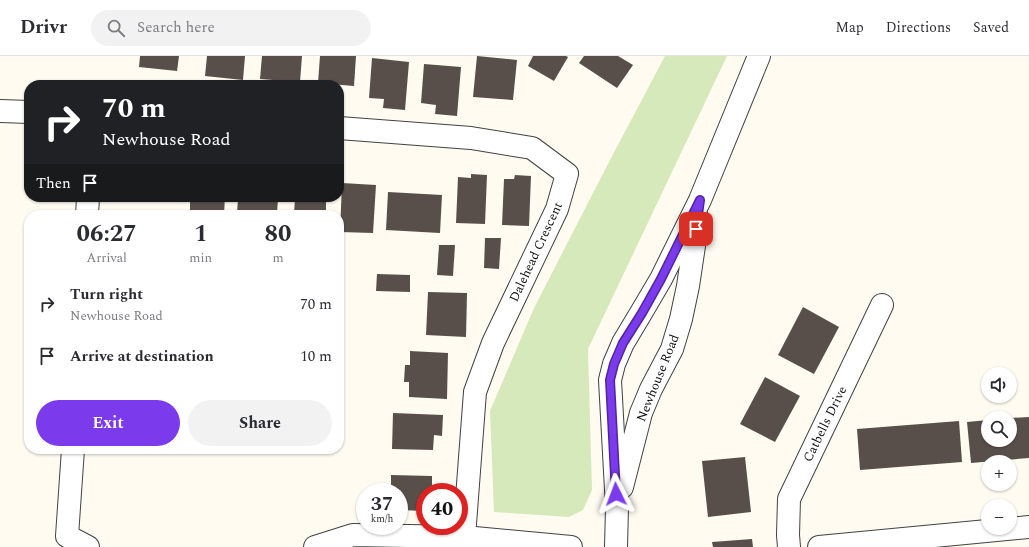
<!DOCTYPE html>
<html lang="en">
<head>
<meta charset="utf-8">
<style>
	:root { --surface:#fff; --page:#f2f2f3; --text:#2b2b33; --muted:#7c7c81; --line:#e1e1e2; --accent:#7c3aed }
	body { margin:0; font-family:Spectral,serif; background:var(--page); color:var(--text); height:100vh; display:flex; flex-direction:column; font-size:15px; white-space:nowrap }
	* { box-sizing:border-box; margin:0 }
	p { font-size:13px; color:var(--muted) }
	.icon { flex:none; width:22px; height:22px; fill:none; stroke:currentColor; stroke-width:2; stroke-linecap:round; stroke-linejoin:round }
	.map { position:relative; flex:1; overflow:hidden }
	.sheet { position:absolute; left:24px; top:154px; width:320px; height:244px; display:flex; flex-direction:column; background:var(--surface); border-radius:16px; box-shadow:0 1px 3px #0004 }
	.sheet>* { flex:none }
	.top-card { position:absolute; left:24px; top:24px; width:320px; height:122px; border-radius:16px; box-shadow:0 1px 3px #0004; background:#202124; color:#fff; overflow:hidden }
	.buttons { position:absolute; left:981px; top:311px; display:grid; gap:8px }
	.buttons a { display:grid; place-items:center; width:36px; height:36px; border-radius:50%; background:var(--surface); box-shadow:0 1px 3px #0004; font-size:20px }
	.speed { position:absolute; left:356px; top:427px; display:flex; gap:8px; font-size:20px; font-weight:700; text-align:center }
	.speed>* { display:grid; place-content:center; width:52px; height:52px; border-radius:50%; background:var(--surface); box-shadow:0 1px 3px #0004; line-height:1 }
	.speed small { font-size:10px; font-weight:400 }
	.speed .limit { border:6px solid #d22; background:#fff; color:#111 }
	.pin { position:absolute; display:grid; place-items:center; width:34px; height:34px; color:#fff; margin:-17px; border-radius:8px; box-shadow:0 2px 6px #0006 }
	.me { position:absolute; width:44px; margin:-22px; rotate:357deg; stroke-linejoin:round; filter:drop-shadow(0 0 3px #0008) }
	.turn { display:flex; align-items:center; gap:14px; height:84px; padding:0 12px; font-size:18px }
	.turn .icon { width:52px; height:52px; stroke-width:2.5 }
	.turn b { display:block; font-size:28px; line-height:34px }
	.then { display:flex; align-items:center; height:38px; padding:0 12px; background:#0003; gap:8px; font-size:15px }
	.eta { display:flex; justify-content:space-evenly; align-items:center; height:68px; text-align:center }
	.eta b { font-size:24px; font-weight:700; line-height:28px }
	.primary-button { display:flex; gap:8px; margin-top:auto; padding:8px 12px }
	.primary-button a { flex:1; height:46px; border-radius:24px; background:var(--accent); color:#fff; font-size:16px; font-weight:700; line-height:46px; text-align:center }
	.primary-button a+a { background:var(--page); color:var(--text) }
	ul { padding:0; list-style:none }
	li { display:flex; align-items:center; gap:12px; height:52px; padding:0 12px }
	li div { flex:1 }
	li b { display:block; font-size:15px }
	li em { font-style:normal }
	header { display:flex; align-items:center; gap:24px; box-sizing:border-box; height:56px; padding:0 20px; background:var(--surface); border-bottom:1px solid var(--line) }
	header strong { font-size:19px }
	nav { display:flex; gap:22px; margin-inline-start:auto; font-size:14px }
	.search { width:280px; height:36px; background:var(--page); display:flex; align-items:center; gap:10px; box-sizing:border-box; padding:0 14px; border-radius:22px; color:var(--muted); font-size:15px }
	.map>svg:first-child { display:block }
	.green { fill:#d5e9ba }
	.building { fill:#584f4b }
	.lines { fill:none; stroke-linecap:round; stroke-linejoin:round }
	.minor-casing { stroke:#424242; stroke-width:24 }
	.minor { stroke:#fff; stroke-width:22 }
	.route-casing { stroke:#51269a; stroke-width:10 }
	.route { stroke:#7c3aed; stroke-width:7 }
	.labels { text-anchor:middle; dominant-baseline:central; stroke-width:4; stroke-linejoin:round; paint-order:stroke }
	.street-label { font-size:13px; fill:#0f0f0f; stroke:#fff }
</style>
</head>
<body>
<header>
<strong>Drivr</strong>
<div class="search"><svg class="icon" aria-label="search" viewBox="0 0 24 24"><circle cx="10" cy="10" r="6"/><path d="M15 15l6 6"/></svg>Search here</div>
<nav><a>Map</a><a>Directions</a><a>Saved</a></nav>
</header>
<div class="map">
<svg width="1029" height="491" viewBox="0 0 1029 491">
	<rect width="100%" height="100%" fill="#fffbf1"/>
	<!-- green -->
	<polygon class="green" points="665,0 727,0 588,293 592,434 583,454 569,461 494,456 490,355 534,252 610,104"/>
	<!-- building -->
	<g class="building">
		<polygon points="140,0 179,0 177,15 139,11"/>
		<polygon points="207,0 245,0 243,24 205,20"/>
		<polygon points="262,0 302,0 300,26 260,23"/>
		<polygon points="320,0 356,0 354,30 318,27"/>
		<polygon points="477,0 517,4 513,44 473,41"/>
		<polygon points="533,0 566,0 568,1 554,25 528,10"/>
		<polygon points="584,0 618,0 633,9 617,32 579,7"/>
		<polygon points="372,2 409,6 405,54 383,52 384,43 369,42"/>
		<polygon points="424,8 461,11 457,60 435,58 436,49 421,47"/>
		<polygon points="471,118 487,119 485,168 456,167 458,121 471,122"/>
		<polygon points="515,119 531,120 529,170 502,169 504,123 514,123"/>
		<polygon points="342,127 376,129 373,177 340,176"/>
		<polygon points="388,136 442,139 440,177 386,174"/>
		<polygon points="190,141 225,141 224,158 190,157"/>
		<polygon points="238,141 278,141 277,159 237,159"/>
		<polygon points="295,141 326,141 326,159 294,159"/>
		<polygon points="485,182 501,182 499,213 484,212"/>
		<polygon points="439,189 455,189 453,220 437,219"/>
		<polygon points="377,218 410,219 410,236 376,235"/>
		<polygon points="428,236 467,237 466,281 426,279"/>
		<polygon points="803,251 839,271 814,318 778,299"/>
		<polygon points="410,295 448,297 447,343 409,341 409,326 404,326 405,309 410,309"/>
		<polygon points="765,321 800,340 775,386 740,368"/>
		<polygon points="393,357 443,359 442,380 434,379 433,394 392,393"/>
		<polygon points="1029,361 1029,402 971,407 967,366 988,364 988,384 1010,384 1010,362"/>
		<polygon points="959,365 962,406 860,414 857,373"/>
		<polygon points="745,401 751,456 708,461 702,405"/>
		<polygon points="391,419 432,420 432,434 440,434 440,436 425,436 425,455 399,454 399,436 391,436"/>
		<polygon points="752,483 753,491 713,491 712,486"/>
	</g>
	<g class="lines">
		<defs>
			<g id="minor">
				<polyline points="0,55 29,56"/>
				<polyline points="339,72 471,82 532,92 567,118 557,153 493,287 475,336 464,481"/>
				<polyline points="87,159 88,141"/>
				<polyline points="73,393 67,480 88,491"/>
				<polyline points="622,431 641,357 651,333 672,293 681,263 688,230 698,163"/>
				<polyline points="315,491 353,479 464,481 571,491"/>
				<polyline points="616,491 617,452 610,324 614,308 623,287 641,257 661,223 700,144 759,0"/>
				<polyline points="789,491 788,479 789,443 882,249"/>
				<polyline points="819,491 1029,471"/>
			</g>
		</defs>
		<!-- minor casing -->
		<use href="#minor" class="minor-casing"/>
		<!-- minor -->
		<use href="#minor" class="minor"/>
	</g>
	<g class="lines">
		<defs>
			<polyline id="route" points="616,438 610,324 614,308 623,287 642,257 661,223 700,144 696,173"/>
		</defs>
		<!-- route casing -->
		<use href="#route" class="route-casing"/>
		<!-- route -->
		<use href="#route" class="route"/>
	</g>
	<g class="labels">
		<!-- street labels -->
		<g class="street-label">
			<text transform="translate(536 196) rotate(-65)">Dalehead Crescent</text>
			<text transform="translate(658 322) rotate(-68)">Newhouse Road</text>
			<text transform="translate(825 368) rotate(-64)">Catbells Drive</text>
		</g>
	</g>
</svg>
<div class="buttons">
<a><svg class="icon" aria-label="sound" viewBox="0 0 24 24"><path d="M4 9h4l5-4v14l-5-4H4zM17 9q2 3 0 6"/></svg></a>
<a><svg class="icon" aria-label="search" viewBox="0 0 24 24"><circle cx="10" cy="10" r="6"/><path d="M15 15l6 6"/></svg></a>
<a>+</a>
<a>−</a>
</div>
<div class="speed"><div>37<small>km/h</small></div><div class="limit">40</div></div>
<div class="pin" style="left:696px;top:173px;background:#d93025"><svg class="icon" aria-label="arrive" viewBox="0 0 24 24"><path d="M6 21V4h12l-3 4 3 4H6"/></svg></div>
<svg class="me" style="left:616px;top:438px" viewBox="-20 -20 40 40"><path d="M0-17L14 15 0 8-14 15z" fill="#7c3aed" stroke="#fff" stroke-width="4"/></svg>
<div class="top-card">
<div class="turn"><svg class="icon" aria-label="right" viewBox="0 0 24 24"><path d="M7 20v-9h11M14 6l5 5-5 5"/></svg><div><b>70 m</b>Newhouse Road</div></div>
<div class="then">Then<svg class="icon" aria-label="arrive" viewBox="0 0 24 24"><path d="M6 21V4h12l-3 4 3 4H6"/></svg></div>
</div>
<section class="sheet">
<div class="eta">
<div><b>06:27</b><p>Arrival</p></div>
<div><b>1</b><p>min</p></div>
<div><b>80</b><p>m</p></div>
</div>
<ul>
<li><svg class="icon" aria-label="right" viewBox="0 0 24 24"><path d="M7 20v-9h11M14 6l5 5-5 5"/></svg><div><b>Turn right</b><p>Newhouse Road</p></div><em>70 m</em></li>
<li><svg class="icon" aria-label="arrive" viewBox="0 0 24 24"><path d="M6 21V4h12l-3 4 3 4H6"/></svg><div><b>Arrive at destination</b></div><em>10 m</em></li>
</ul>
<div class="primary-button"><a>Exit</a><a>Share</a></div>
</section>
</div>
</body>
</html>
